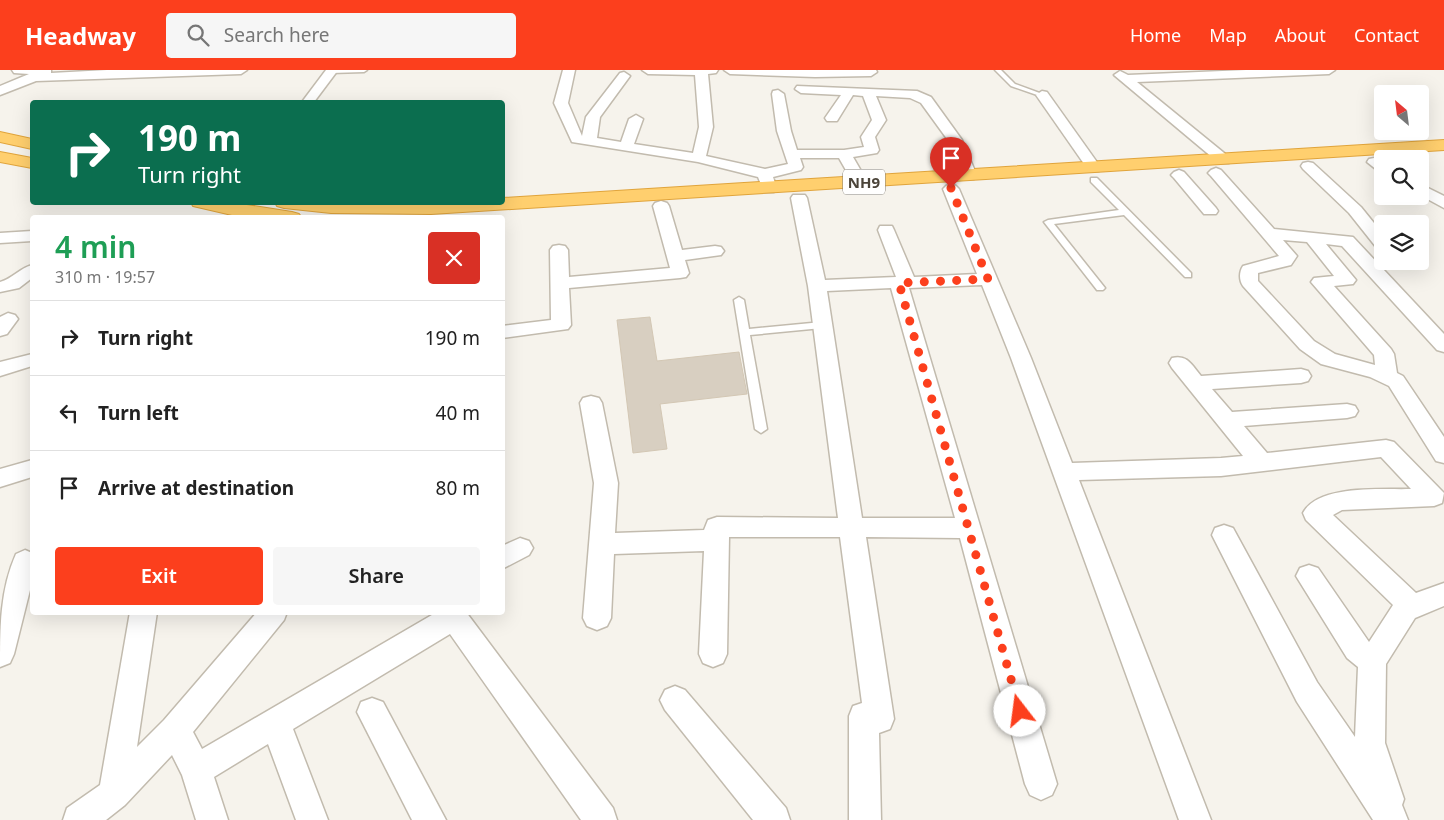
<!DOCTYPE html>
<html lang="en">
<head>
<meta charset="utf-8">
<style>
	:root { --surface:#fff; --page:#f6f6f6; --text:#222; --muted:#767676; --line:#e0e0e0; --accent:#fc3f1d }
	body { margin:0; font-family:"Noto Sans",sans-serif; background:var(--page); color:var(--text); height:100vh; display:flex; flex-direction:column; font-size:19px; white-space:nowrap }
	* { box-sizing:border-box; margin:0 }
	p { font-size:16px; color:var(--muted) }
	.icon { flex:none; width:28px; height:28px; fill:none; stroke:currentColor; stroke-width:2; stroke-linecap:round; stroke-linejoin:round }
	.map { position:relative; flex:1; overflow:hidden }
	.drawer { position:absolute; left:30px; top:145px; width:475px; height:400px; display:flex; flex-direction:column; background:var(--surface); border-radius:5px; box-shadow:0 5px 20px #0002 }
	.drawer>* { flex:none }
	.guide { position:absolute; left:30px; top:30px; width:475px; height:105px; border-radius:5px; box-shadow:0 5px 20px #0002; background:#0b6e4f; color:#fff; overflow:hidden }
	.needle { width:32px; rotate:332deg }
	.controls { position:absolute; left:1374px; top:15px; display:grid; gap:10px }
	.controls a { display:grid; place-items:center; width:55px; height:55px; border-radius:5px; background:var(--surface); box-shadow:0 5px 20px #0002; font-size:25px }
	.pin { position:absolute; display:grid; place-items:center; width:42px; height:42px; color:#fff; margin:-51px -21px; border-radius:50% 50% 50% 0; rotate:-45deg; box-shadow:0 0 5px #0007 }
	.pin .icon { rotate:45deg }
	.me { position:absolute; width:55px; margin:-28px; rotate:345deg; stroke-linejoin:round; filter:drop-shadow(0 0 4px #0008) }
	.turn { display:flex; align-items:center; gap:18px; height:105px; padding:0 25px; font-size:22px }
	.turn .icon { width:65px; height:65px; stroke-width:2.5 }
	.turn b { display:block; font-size:35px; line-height:42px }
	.round { display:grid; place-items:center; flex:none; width:52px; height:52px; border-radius:5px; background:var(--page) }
	.head { display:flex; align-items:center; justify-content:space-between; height:85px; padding:0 25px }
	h1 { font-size:30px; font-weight:600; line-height:38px; color:#1e9e55 }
	.primary-button { display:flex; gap:10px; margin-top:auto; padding:10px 25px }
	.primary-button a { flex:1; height:58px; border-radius:5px; background:var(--accent); color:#fff; font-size:20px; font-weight:600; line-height:58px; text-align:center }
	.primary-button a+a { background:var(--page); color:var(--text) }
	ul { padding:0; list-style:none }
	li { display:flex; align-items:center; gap:15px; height:75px; padding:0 25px; border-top:1px solid var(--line) }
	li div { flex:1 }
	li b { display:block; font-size:19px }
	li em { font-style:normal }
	header { display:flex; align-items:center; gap:30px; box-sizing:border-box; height:70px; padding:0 25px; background:var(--accent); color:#fff }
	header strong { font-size:24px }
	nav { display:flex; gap:28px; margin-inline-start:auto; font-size:18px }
	.search { width:350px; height:45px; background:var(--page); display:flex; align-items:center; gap:12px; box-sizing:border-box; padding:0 18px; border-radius:5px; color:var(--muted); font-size:19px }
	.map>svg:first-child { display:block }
	.building { fill:#d8cfc1; stroke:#d3c7b4 }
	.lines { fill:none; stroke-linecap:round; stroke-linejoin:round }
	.lane-casing { stroke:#c2bbae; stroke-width:3 }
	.street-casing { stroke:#c2bbae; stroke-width:3 }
	.highway-casing { stroke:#e0a43c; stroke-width:2 }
	.lane { fill:#fff; fill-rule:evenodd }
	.street { fill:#fff; fill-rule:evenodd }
	.highway { fill:#ffcf6e; fill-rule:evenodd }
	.route { stroke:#fc3f1d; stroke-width:9; stroke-dasharray:0 16.2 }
	.labels { text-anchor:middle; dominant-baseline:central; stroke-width:4.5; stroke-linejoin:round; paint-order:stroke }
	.shield { fill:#fff; stroke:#817c74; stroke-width:1 }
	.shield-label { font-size:15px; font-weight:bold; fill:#4b4439 }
</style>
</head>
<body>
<header>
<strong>Headway</strong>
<div class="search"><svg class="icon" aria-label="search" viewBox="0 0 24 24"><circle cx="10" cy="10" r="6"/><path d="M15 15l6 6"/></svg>Search here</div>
<nav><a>Home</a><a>Map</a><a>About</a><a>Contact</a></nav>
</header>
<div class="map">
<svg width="1444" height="750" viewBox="0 0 1444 750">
	<rect width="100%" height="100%" fill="#f6f3ec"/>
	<!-- building -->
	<polygon class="building" points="650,247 657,291 739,282 747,324 660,334 667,379 633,383 617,250"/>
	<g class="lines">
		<defs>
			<g id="lane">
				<polygon points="329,0 367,0 364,2 331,3"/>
				<polygon points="995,0 1001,0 1015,14 1045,25 1040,26 1011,16"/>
				<polygon points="1091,108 1097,108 1191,203 1191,207 1185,207 1124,145 1054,154 1105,218 1103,220 1097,220 1044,152 1048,150 1119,140 1091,112"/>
				<polygon points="739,227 744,230 749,259 822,252 827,255 822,258 750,265 767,359 761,363 755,359 734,230"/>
			</g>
			<g id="street">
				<polygon points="12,0 51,0 51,3 107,0 247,0 241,4 36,11 0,25 0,16 29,4 14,3"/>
				<polygon points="326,0 338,0 314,32 302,32"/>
				<polygon points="563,0 575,0 568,33 582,66 586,47 620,3 624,2 630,6 600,47 597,68 621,72 629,49 636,45 643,49 634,74 693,83 699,57 695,5 648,4 642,0 718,0 716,3 708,4 713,57 706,86 765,99 788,94 777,61 772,24 773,21 778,20 784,24 791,61 797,80 844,80 864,77 861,67 872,50 863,26 853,25 837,51 827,51 825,48 841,25 801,23 795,19 797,16 917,21 931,27 962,70 977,106 974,109 964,109 950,73 921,33 910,28 876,26 886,50 875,67 879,80 877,83 853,87 868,113 865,116 855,116 839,88 800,88 803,97 801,100 773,107 777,119 774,122 764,122 758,107 698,92 572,72 554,33"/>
				<polygon points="724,0 876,0 877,2 871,6 815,7 730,4"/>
				<polygon points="1246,0 1335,0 1329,4 1137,12 1229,87 1231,90 1229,93 1219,93 1114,5 1120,1 1128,5"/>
				<polygon points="1042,21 1047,22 1099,95 1101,98 1099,101 1089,101 1036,25"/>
				<polygon points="1374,88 1382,91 1382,101 1377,100 1367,92 1369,89"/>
				<polygon points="1308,92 1313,93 1361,137 1382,163 1382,178 1376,177 1349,143 1303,99 1301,96 1303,93"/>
				<path d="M1216 98 1221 100 1274 159 1353 167 1444 264V282L1437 280 1342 176 1326 174 1356 210 1353 214 1334 216 1391 279 1394 284 1397 303 1403 306 1444 367V393L1436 391 1389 316 1370 307 1321 294 1300 279 1243 216C1239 210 1239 202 1243 196L1279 186 1211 106 1208 103 1211 100ZM1283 170 1307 172 1334 206 1314 208 1311 212 1374 285 1375 295 1335 284 1314 271 1258 211V203L1291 195 1297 186Z"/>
				<polygon points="1179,100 1184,102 1216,138 1218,141 1216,144 1204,144 1174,108 1171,105 1174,102"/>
				<path d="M951 114 956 116 959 119 1031 288 1072 393 1221 388 1243 386 1172 298 1169 293 1172 288C1187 284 1192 295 1201 306L1301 299 1308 301 1311 306 1308 311 1301 313 1212 319 1232 342 1347 334 1355 336 1358 341 1355 346 1347 348 1244 356 1267 383 1386 370 1394 372 1442 421 1444 423 1442 433 1434 436 1342 440 1333 445 1416 523 1444 513V536L1415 548 1386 594 1385 673 1404 729 1402 735 1408 750H1373L1297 632 1212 465 1215 458 1224 455 1233 458 1317 612 1355 667 1358 597 1347 588 1296 506 1300 498 1309 495 1318 498 1369 572 1393 535 1306 450 1303 443C1318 414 1383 420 1411 419L1381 387 1221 406 1079 410 1211 750H1179L1011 288 982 215 909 218 1057 714 1052 725 1041 730 1030 725 1025 714 960 468 866 467 894 649 890 659 879 663 881 750H849V646L853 636 862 633 840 467H729L727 584 723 593 713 597 703 593 699 584 704 481 614 484 611 548 607 556 597 560 587 556 583 548 594 413 580 333 583 328 591 326 599 328 602 333 618 413 615 463 704 460 708 450 717 447 838 448 808 216 791 128 793 125H805L807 128 825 210 896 207 878 160 880 156H892L894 160 914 207 977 204 943 119 946 116ZM891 218 955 448H862L827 221Z"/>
				<polygon points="1420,114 1444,126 1444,138 1420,125"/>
				<polygon points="661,131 667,133 669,136 682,180 715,176 721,177 724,181 721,185 685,190 689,203 686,207 680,208 569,218 571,255 568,259 502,268 502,256 551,250 550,180 553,176 559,175 565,176 568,180 569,207 670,198 653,136 655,133"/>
				<polygon points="32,161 32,171 0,173 0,163"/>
				<path d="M32 195V208L19 218 0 222V212C12 209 20 198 32 195Z"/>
				<polygon points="8,243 15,245 18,249 7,264 0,266 0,247"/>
				<polygon points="32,284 32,296 0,306 0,292"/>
				<polygon points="32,390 32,407 0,417 0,399"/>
				<polygon points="520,468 529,471 533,478 529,485 502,499 502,476"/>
				<path d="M25 480 32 483V512L14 584 10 593 0 597C0 557 0 520 16 484Z"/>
				<polygon points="130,542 157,542 137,677 164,650 257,542 287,542 284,550 193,662 202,679 437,542 466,542 613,738 617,750 581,750 450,564 293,659 328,750 296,750 268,674 214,707 228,750 196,750 182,705 172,685 125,735 106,750 63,750 67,738 100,715"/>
				<polygon points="675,616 685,620 786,738 790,750 753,750 665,640 660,630 665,620"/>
				<polygon points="372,628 383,632 446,750 412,750 357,642 361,632"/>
			</g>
			<g id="highway">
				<polygon points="0,62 32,69 32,79 0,72"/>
				<polygon points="1444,70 1444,80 431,144 331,143 284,138 277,136 275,132 502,132 502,128"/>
				<polygon points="0,82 32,88 32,98 0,92"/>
				<polygon points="191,132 228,132 292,142 299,144 302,148 245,148 193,136"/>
			</g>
		</defs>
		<!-- lane casing -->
		<use href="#lane" class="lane-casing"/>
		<!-- street casing -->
		<use href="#street" class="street-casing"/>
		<!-- highway casing -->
		<use href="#highway" class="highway-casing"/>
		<!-- lane -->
		<use href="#lane" class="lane"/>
		<!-- street -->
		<use href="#street" class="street"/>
		<!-- highway -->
		<use href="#highway" class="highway"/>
	</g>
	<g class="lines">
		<!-- route -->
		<polyline class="route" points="951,118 988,209 899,213 1020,641"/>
	</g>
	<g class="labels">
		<!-- shield labels -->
		<rect class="shield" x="843" y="99.5" width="42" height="25" rx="4"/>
		<g class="shield-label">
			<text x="864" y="112">NH9</text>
		</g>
	</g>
</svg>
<div class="controls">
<a><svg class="needle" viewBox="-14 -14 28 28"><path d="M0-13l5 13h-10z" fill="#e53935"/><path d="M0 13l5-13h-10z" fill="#767676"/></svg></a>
<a><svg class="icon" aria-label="search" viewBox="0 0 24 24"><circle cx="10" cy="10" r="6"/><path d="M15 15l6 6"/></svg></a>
<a><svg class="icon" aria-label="layers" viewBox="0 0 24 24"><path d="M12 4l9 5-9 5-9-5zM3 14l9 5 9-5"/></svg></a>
</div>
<div class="pin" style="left:951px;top:118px;background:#d93025"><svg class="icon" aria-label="arrive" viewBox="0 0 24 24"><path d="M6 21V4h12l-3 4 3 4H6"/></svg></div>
<svg class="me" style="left:1020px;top:641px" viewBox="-20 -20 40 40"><circle r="19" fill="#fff"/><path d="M0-13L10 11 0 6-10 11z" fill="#fc3f1d"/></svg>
<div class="guide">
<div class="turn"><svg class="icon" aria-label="right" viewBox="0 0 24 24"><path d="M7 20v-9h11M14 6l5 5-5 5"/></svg><div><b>190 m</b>Turn right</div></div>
</div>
<section class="drawer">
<div class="head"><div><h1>4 min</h1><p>310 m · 19:57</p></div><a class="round" style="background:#d93025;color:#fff"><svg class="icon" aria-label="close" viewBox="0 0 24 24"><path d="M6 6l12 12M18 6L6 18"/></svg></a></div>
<ul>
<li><svg class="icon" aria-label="right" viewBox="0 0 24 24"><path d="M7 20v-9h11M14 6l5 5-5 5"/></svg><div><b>Turn right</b></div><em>190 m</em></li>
<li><svg class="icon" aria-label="left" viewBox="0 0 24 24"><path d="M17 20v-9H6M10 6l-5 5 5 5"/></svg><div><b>Turn left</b></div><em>40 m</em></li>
<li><svg class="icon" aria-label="arrive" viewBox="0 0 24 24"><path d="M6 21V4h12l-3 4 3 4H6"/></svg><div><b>Arrive at destination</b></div><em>80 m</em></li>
</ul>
<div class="primary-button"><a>Exit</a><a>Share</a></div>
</section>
</div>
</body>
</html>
